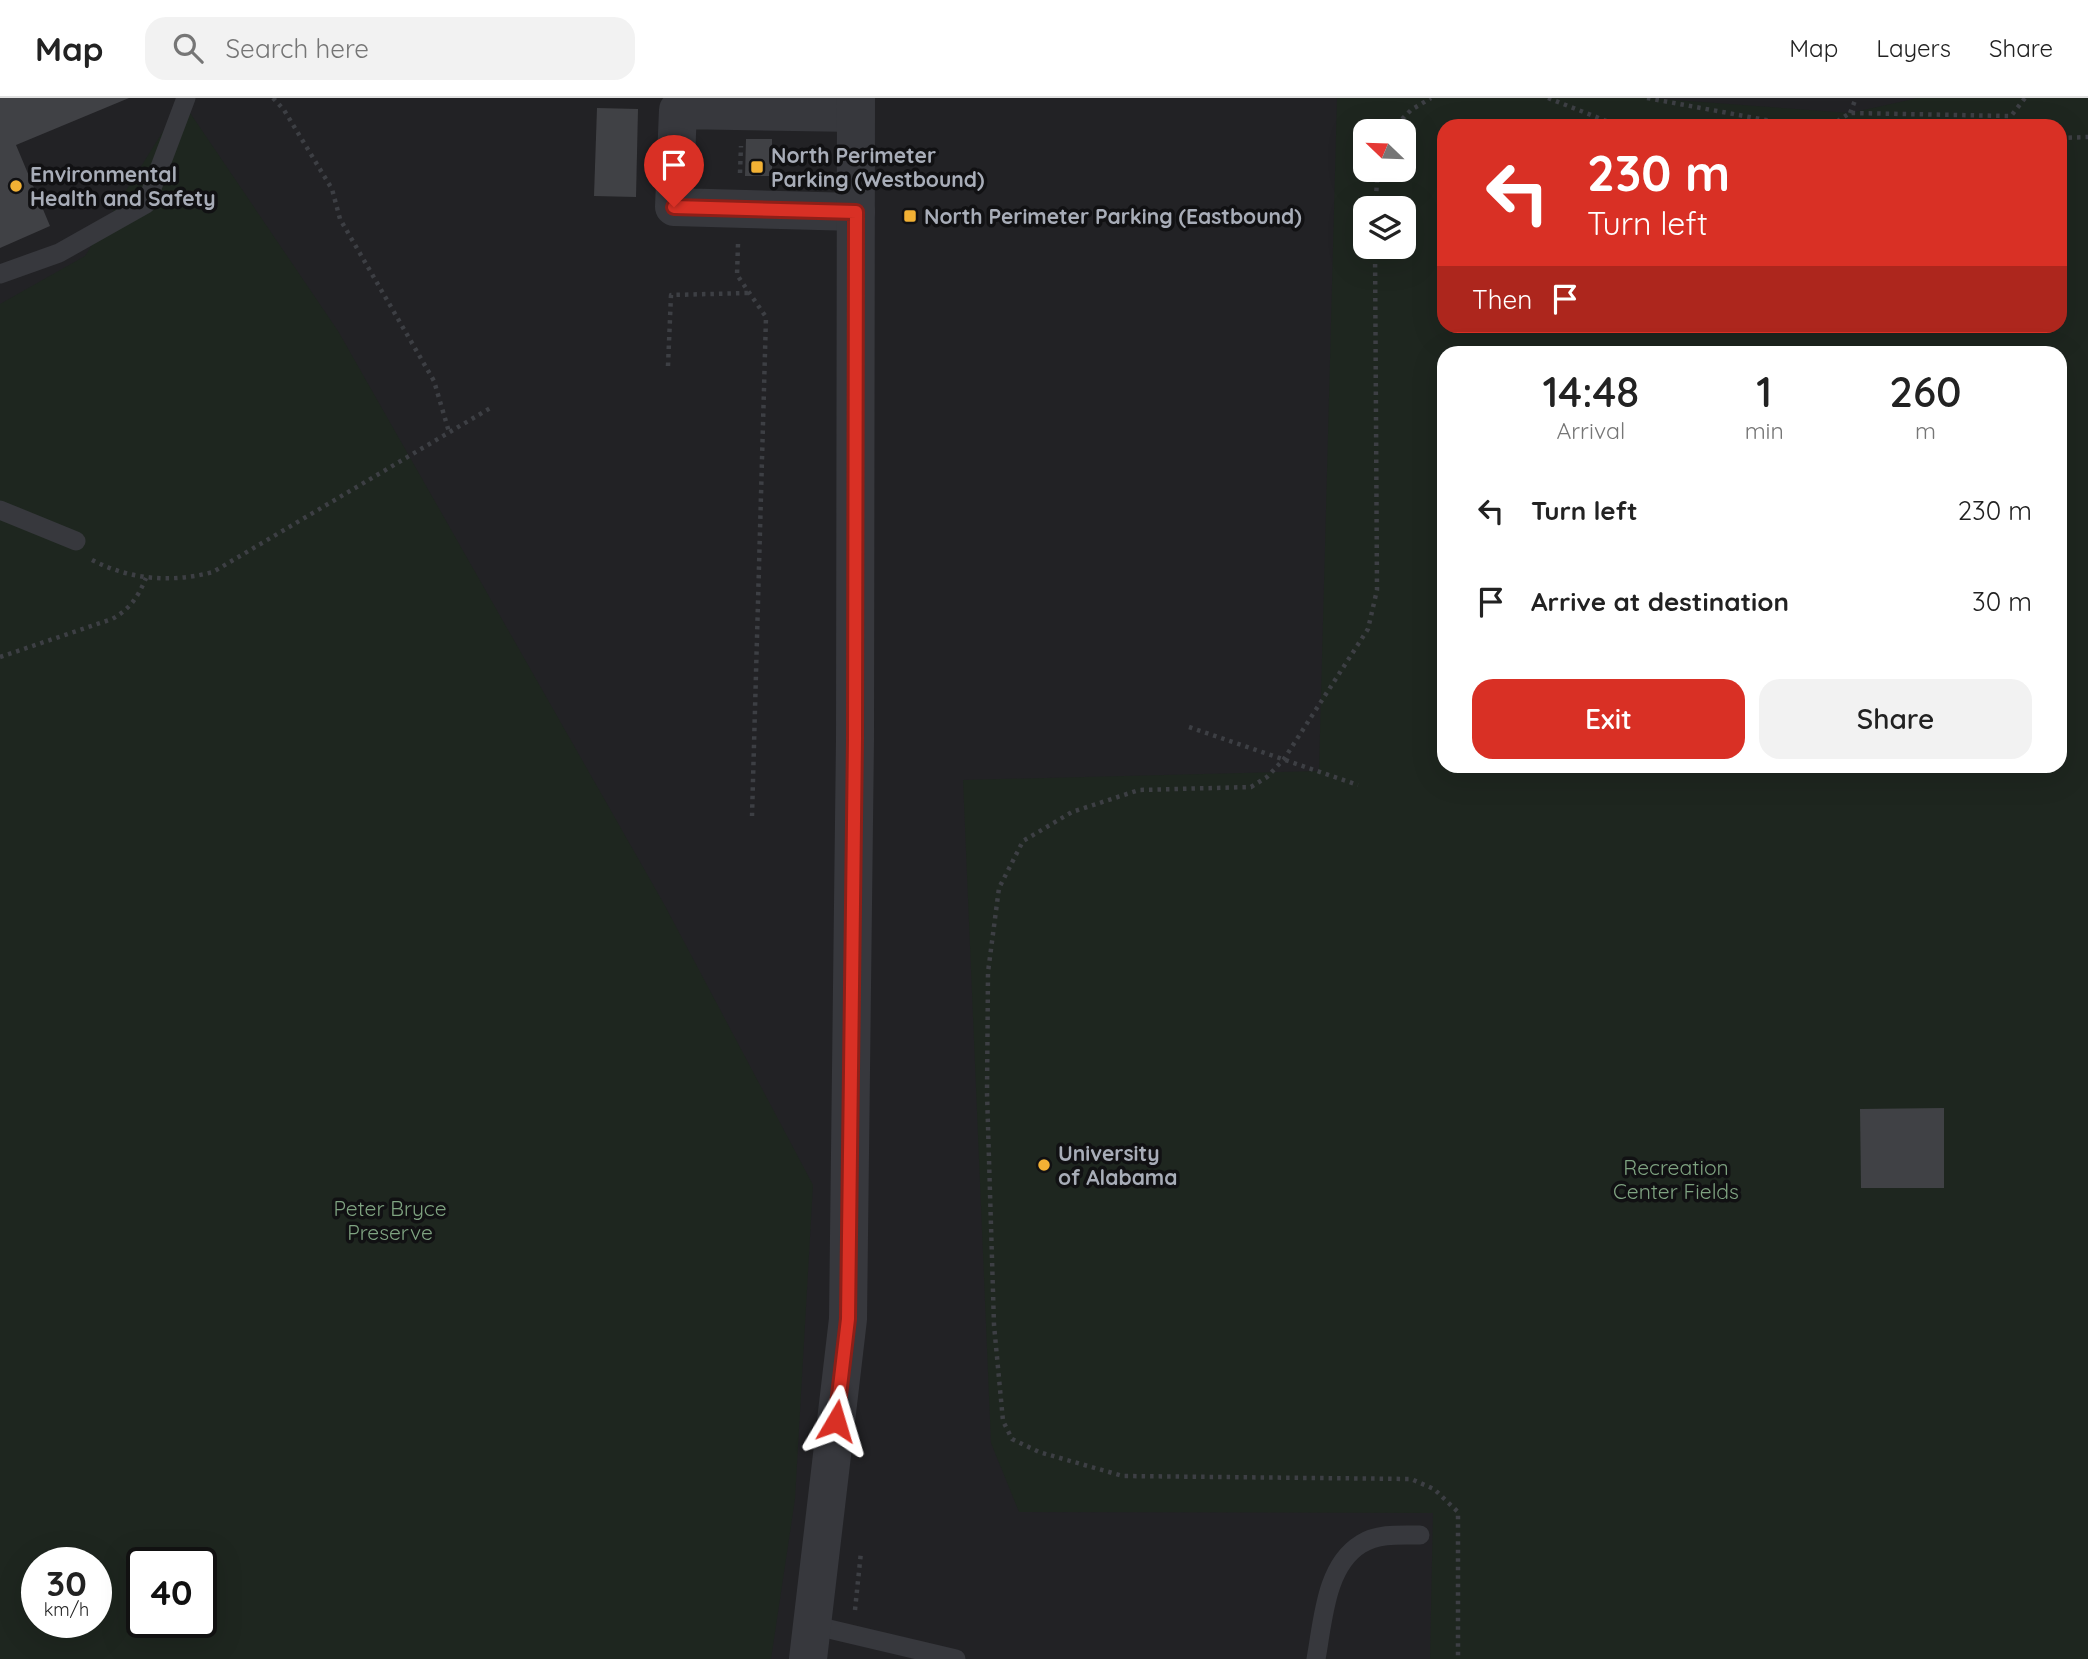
<!DOCTYPE html>
<html lang="en">
<head>
<meta charset="utf-8">
<style>
	:root { --surface:#fff; --page:#f2f2f2; --text:#222; --muted:#767676; --line:#e0e0e0; --accent:#d93025 }
	body { margin:0; font-family:Quicksand,sans-serif; background:var(--page); color:var(--text); height:100vh; display:flex; flex-direction:column; font-size:26px; white-space:nowrap }
	* { box-sizing:border-box; margin:0 }
	p { font-size:23px; color:var(--muted) }
	.icon { flex:none; width:38px; height:38px; fill:none; stroke:currentColor; stroke-width:2; stroke-linecap:round; stroke-linejoin:round }
	.map { position:relative; flex:1; overflow:hidden }
	.drawer { position:absolute; left:1437px; top:248px; width:630px; height:427px; display:flex; flex-direction:column; background:var(--surface); border-radius:21px; box-shadow:0 7px 28px #0002 }
	.drawer>* { flex:none }
	.banner { position:absolute; left:1437px; top:21px; width:630px; height:214px; border-radius:21px; box-shadow:0 7px 28px #0002; background:#d93025; color:#fff; overflow:hidden }
	.needle { width:46px; rotate:293deg }
	.fabs { position:absolute; left:1353px; top:21px; display:grid; gap:14px }
	.fabs a { display:grid; place-items:center; width:63px; height:63px; border-radius:14px; background:var(--surface); box-shadow:0 7px 28px #0002; font-size:35px }
	.speed { position:absolute; left:21px; top:1449px; display:flex; gap:14px; font-size:35px; font-weight:700; text-align:center }
	.speed>* { display:grid; place-content:center; width:91px; height:91px; border-radius:50%; background:var(--surface); box-shadow:0 7px 28px #0002; line-height:1 }
	.speed small { font-size:18px; font-weight:400 }
	.speed .limit { border:4px solid #111; border-radius:10px; background:#fff; color:#111 }
	.pin { position:absolute; display:grid; place-items:center; width:60px; height:60px; color:#fff; margin:-72px -30px; border-radius:50% 50% 50% 0; rotate:-45deg; box-shadow:0 0 7px #0007 }
	.pin .icon { rotate:45deg }
	.me { position:absolute; width:77px; margin:-38px; rotate:7deg; stroke-linejoin:round; filter:drop-shadow(0 0 5px #0008) }
	.turn { display:flex; align-items:center; gap:24px; height:147px; padding:0 35px; font-size:32px }
	.turn .icon { width:91px; height:91px; stroke-width:2.5 }
	.turn b { display:block; font-size:49px; line-height:60px }
	.then { display:flex; align-items:center; height:66px; padding:0 35px; background:#0003; gap:14px; font-size:26px }
	.eta { display:flex; justify-content:space-evenly; align-items:center; height:119px; text-align:center }
	.eta b { font-size:42px; font-weight:600; line-height:49px }
	.button { display:flex; gap:14px; margin-top:auto; padding:14px 35px }
	.button a { flex:1; height:80px; border-radius:21px; background:var(--accent); color:#fff; font-size:28px; font-weight:600; line-height:80px; text-align:center }
	.button a+a { background:var(--page); color:var(--text) }
	ul { padding:0; list-style:none }
	li { display:flex; align-items:center; gap:21px; height:91px; padding:0 35px }
	li div { flex:1 }
	li b { display:block; font-size:26px }
	li em { font-style:normal }
	header { display:flex; align-items:center; gap:42px; box-sizing:border-box; height:98px; padding:0 35px; background:var(--surface); border-bottom:2px solid var(--line) }
	header strong { font-size:33px }
	nav { display:flex; gap:38px; margin-inline-start:auto; font-size:24px }
	.search { width:490px; height:63px; background:var(--page); display:flex; align-items:center; gap:18px; box-sizing:border-box; padding:0 24px; border-radius:21px; color:var(--muted); font-size:26px }
	.map>svg:first-child { display:block }
	.built { fill:#222225; fill-rule:evenodd }
	.green { fill:#1e261f; fill-rule:evenodd }
	.building { fill:#404145 }
	.lines { fill:none; stroke-linecap:round; stroke-linejoin:round }
	.path { stroke:#3d3f44; stroke-width:4.5; stroke-dasharray:3.5 5; stroke-linecap:butt }
	.service { stroke:#37383d; stroke-width:19 }
	.minor { stroke:#37383d; stroke-width:38 }
	.tertiary { stroke:#37383d; stroke-width:38 }
	.route-casing { stroke:#8d1f18; stroke-width:18 }
	.route { stroke:#d93025; stroke-width:12 }
	.poi-dot { fill:#f2b134; stroke:#111113; stroke-width:2.5 }
	.labels { text-anchor:middle; dominant-baseline:central; stroke-width:7; stroke-linejoin:round; paint-order:stroke }
	.poi-label { font-size:21px; font-weight:bold; fill:#a8adb8; stroke:#111113; text-anchor:start }
	.park-label { font-size:21px; fill:#7fa381; stroke:#111113 }
</style>
</head>
<body>
<header>
<strong>Map</strong>
<div class="search"><svg class="icon" aria-label="search" viewBox="0 0 24 24"><circle cx="10" cy="10" r="6"/><path d="M15 15l6 6"/></svg>Search here</div>
<nav><a>Map</a><a>Layers</a><a>Share</a></nav>
</header>
<div class="map">
<svg width="2088" height="1561" viewBox="0 0 2088 1561">
	<rect width="100%" height="100%" fill="#161618"/>
	<!-- built -->
	<path class="built" d="M0 0H2088V1561H0ZM1444 28H2060V228H1444ZM1365 33H1404V72H1365ZM1365 110H1404V149H1365ZM1444 256H2060V668H1444ZM37 1465H96V1524H37ZM142 1465H201V1524H142Z"/>
	<!-- green -->
	<g class="green">
		<path d="M1337 0H1647L1850 15 1918 0H2088V1561H1430L1433 1415 1019 1414 991 1345 963 682 1319 673ZM1444 28H2060V228H1444ZM1365 33H1404V72H1365ZM1365 110H1404V149H1365ZM1444 256H2060V668H1444Z"/>
		<path d="M182 3 338 233 664 806 813 1087 795 1401 771 1561H0V206L85 158ZM37 1465H96V1524H37ZM142 1465H201V1524H142Z"/>
	</g>
	<!-- building -->
	<g class="building">
		<polygon points="0,0 129,0 16,47 50,128 0,150"/>
		<polygon points="597,10 638,11 636,99 594,98"/>
		<polygon points="746,41 772,41 772,78 745,78"/>
		<polygon points="1944,1010 1944,1090 1861,1090 1860,1011"/>
	</g>
	<g class="lines">
		<!-- path -->
		<g class="path">
			<polyline points="273,0 284,12 332,91 340,121 434,283 449,334"/>
			<polyline points="1548,0 1619,28"/>
			<polyline points="1647,0 1798,28"/>
			<polyline points="1850,15 1856,0"/>
			<polyline points="1830,28 1850,15 2011,18 2025,0"/>
			<polyline points="1390,33 1411,12 1431,0"/>
			<polyline points="2060,40 2088,39"/>
			<polyline points="740,75 741,48"/>
			<polyline points="1375,110 1378,72"/>
			<polyline points="738,146 737,177 766,219 752,718"/>
			<polyline points="1375,149 1377,492 1368,531 1284,661 1267,679 1251,689 1139,692 1072,714 1023,743 999,790 988,874 987,995 994,1227 1003,1323 1012,1341 1039,1354 1123,1378 1411,1381 1434,1391 1458,1414 1458,1561"/>
			<polyline points="668,268 671,197 749,195"/>
			<path d="M92 462C131 482 171 485 213 474L492 309"/>
			<path d="M0 559 112 521C130 511 138 499 146 480"/>
			<polyline points="1189,629 1358,687"/>
			<polyline points="855,1512 861,1454"/>
		</g>
		<!-- service -->
		<g class="service">
			<polyline points="0,176 59,155 146,106 186,0"/>
			<polyline points="0,412 76,443"/>
			<polyline points="812,1527 956,1561"/>
			<path d="M1316 1561C1323 1524 1325 1468 1361 1446 1378 1435 1402 1437 1420 1437"/>
		</g>
		<!-- minor -->
		<polyline class="minor" points="856,15 678,12 674,109 856,114"/>
		<!-- tertiary -->
		<polyline class="tertiary" points="808,1561 848,1221 855,641 856,0"/>
	</g>
	<g class="lines">
		<defs>
			<polyline id="route" points="674,109 856,114 855,641 848,1221 836,1323"/>
		</defs>
		<!-- route casing -->
		<use href="#route" class="route-casing"/>
		<!-- route -->
		<use href="#route" class="route"/>
	</g>
	<!-- markers -->
	<g class="poi-dot">
		<rect x="750" y="62" width="14" height="14" rx="3.5"/>
		<circle cx="16" cy="88" r="7"/>
		<rect x="903" y="111" width="14" height="14" rx="3.5"/>
		<circle cx="1044" cy="1067" r="7"/>
	</g>
	<g class="labels">
		<!-- poi labels -->
		<g class="poi-label">
			<text x="771" y="57">North Perimeter<tspan x="771" dy="24">Parking (Westbound)</tspan></text>
			<text x="30" y="76">Environmental<tspan x="30" dy="24">Health and Safety</tspan></text>
			<text x="924" y="118">North Perimeter Parking (Eastbound)</text>
			<text x="1058" y="1055">University<tspan x="1058" dy="24">of Alabama</tspan></text>
		</g>
		<!-- park labels -->
		<g class="park-label">
			<text x="1676" y="1069">Recreation<tspan x="1676" dy="24">Center Fields</tspan></text>
			<text x="390" y="1110">Peter Bryce<tspan x="390" dy="24">Preserve</tspan></text>
		</g>
	</g>
</svg>
<div class="fabs">
<a><svg class="needle" viewBox="-14 -14 28 28"><path d="M0-13l5 13h-10z" fill="#e53935"/><path d="M0 13l5-13h-10z" fill="#767676"/></svg></a>
<a><svg class="icon" aria-label="layers" viewBox="0 0 24 24"><path d="M12 4l9 5-9 5-9-5zM3 14l9 5 9-5"/></svg></a>
</div>
<div class="speed"><div>30<small>km/h</small></div><div class="limit">40</div></div>
<div class="pin" style="left:674px;top:109px;background:#d93025"><svg class="icon" aria-label="arrive" viewBox="0 0 24 24"><path d="M6 21V4h12l-3 4 3 4H6"/></svg></div>
<svg class="me" style="left:836px;top:1323px" viewBox="-20 -20 40 40"><path d="M0-17L14 15 0 8-14 15z" fill="#d93025" stroke="#fff" stroke-width="4"/></svg>
<div class="banner">
<div class="turn"><svg class="icon" aria-label="left" viewBox="0 0 24 24"><path d="M17 20v-9H6M10 6l-5 5 5 5"/></svg><div><b>230 m</b>Turn left</div></div>
<div class="then">Then<svg class="icon" aria-label="arrive" viewBox="0 0 24 24"><path d="M6 21V4h12l-3 4 3 4H6"/></svg></div>
</div>
<section class="drawer">
<div class="eta">
<div><b>14:48</b><p>Arrival</p></div>
<div><b>1</b><p>min</p></div>
<div><b>260</b><p>m</p></div>
</div>
<ul>
<li><svg class="icon" aria-label="left" viewBox="0 0 24 24"><path d="M17 20v-9H6M10 6l-5 5 5 5"/></svg><div><b>Turn left</b></div><em>230 m</em></li>
<li><svg class="icon" aria-label="arrive" viewBox="0 0 24 24"><path d="M6 21V4h12l-3 4 3 4H6"/></svg><div><b>Arrive at destination</b></div><em>30 m</em></li>
</ul>
<div class="button"><a>Exit</a><a>Share</a></div>
</section>
</div>
</body>
</html>
